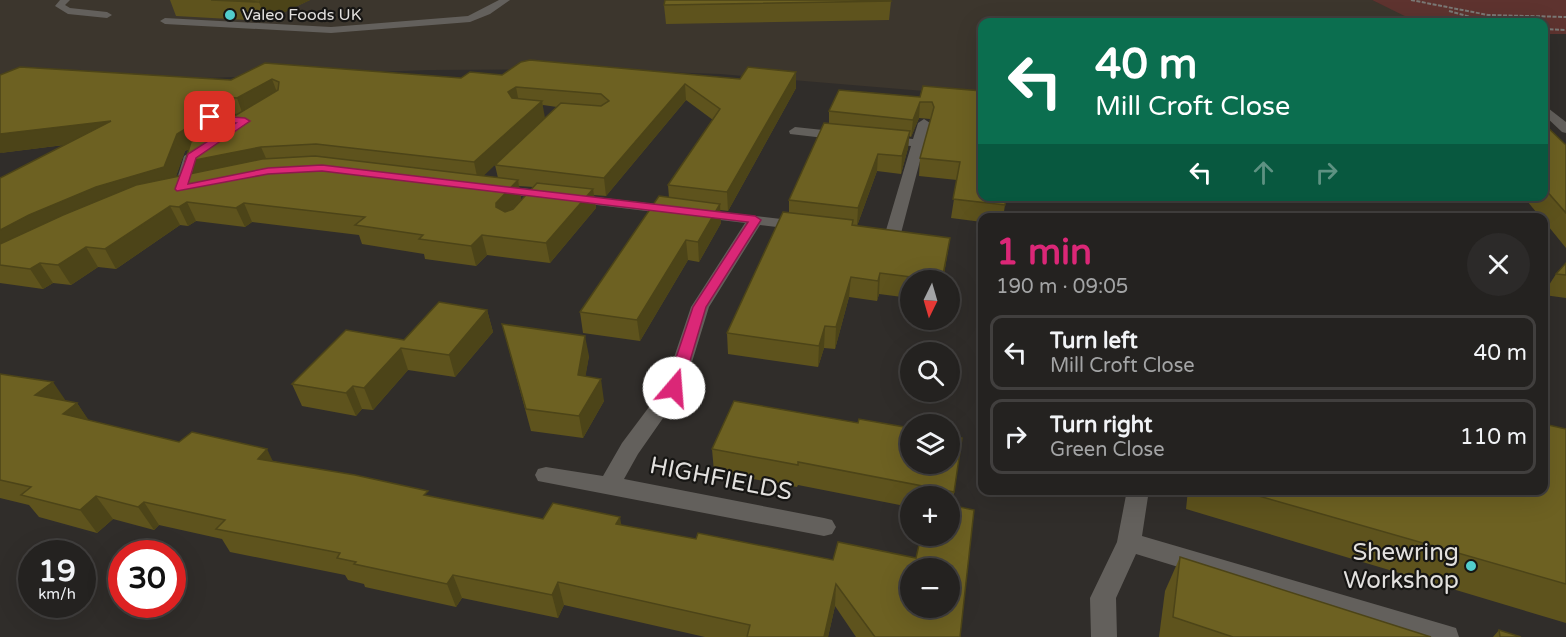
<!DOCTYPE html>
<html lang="en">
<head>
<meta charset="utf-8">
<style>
	:root { --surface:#242220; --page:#2c2a29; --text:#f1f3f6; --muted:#a3a4a5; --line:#413f3e; --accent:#db2777 }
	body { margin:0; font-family:"Varela Round",sans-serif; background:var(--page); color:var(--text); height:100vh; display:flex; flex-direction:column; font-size:22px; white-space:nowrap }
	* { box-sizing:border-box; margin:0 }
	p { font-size:20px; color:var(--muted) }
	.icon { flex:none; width:33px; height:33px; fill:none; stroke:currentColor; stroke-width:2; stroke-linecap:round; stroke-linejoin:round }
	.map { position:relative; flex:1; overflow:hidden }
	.drawer { position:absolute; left:978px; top:213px; width:570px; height:282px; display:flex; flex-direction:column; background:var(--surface); border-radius:12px; box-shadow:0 6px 24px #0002,0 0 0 2px var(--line) }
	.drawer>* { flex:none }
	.hud { position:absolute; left:978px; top:18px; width:570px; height:183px; border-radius:12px; box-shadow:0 6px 24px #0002,0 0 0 2px var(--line); background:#0b6e4f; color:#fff; overflow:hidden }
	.needle { width:39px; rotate:185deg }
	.tools { position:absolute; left:900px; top:270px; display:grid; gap:12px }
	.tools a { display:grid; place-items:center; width:60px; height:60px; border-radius:50%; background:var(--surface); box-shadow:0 6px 24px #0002,0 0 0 2px var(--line); font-size:30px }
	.speed { position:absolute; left:18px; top:540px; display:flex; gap:12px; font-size:30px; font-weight:700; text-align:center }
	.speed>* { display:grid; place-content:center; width:78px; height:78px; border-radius:50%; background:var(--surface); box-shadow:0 6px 24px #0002,0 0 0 2px var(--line); line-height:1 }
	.speed small { font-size:15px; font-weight:400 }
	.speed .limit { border:9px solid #d22; background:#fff; color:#111 }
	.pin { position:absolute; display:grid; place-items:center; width:51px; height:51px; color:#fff; margin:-26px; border-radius:12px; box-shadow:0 3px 9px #0006 }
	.me { position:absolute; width:66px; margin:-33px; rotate:18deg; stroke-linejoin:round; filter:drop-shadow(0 0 4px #0008) }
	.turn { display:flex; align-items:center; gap:21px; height:126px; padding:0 18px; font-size:27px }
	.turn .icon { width:78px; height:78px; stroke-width:2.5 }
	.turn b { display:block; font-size:42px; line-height:51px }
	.lanes { display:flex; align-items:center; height:57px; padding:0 18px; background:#0003; justify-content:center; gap:30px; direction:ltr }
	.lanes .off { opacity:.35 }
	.round { display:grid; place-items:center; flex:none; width:63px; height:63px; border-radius:32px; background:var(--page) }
	.overview { display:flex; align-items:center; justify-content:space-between; height:102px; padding:0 18px }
	h1 { font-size:36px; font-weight:700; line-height:45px; color:var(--accent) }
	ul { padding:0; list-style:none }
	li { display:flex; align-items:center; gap:18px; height:75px; margin:0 12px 9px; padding:0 6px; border:3px solid var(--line); border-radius:12px }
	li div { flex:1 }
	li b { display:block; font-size:22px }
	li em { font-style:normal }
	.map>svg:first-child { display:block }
	.built { fill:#3c362d }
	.green { fill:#5e332f }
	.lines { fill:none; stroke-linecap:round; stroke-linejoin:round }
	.path { stroke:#7a7875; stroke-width:2; stroke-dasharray:4 1.5; stroke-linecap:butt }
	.minor { fill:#63605c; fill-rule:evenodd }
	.wall { fill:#5e531d; fill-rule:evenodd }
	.shaded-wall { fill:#4c4418 }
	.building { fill:#6d6122; stroke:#4c4418; stroke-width:1.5; fill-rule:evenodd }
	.route { fill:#db2777; stroke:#8e194d; stroke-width:1.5 }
	.poi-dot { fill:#52cdcc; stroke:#171614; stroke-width:2 }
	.labels { text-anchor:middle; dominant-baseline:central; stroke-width:4.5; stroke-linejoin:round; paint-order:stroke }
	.far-poi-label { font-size:16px; fill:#e2e0de; stroke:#171614; text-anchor:start }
	.near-street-label { font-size:24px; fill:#e2e0de; stroke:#171614 }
	.near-poi-label { font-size:24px; fill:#e2e0de; stroke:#171614; text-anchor:end }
</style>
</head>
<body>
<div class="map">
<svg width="1566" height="637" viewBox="0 0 1566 637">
	<rect width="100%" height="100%" fill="#302d2a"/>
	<!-- built -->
	<polygon class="built" points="0,0 1372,0 1421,22 982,22 982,92 924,91 720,74 573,69 430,70 152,80 0,80"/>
	<!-- green -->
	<polygon class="green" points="1372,0 1566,0 1566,34 1544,34 1544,22 1417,22"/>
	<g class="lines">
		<!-- path -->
		<g class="path">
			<polyline points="1411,0 1488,15 1566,17"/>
			<polyline points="1449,11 1488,22"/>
			<polyline points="1544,29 1566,30"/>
		</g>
		<!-- minor -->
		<g class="minor">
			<polygon points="60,0 70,0 65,5 70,8 107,12 112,15 107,18 68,14 55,6"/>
			<polygon points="499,0 510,0 490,14 470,22 331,33 165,24 160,21 165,18 331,27 468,16"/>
			<polygon points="1544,105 1566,122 1566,133 1562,132 1544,115"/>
			<polygon points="924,119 930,123 900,237 898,240 886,240 884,237 911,146 884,144 877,140 884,136 913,139 918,123"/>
			<polygon points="795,127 842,132 848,136 842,140 790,134 789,131"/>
			<polygon points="201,146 208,150 197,158 188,189 181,193 176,192 174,189 184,156"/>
			<polygon points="495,185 807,222 810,225 807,228 802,230 760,225 709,307 684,388 638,454 624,479 824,518 832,520 836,527 832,534 824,536 538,481 535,475 538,469 546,467 603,476 622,443 664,387 691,307 745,223 490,192 488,189 490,186"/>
			<polygon points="1127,490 1149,490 1142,536 1446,625 1456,628 1459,637 1407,637 1136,554 1116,598 1117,637 1091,637 1090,598 1117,542"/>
		</g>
	</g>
	<!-- wall -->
	<g class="wall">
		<polygon points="170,0 310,0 266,21 176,16"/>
		<polygon points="891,1 889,20 666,24 664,5"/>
		<path d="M265 63 461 78 502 75 796 88 728 211 720 210 721 223 699 262 688 260 640 341 583 333 580 312 669 198 668 185 713 120 686 100 606 196 594 195 596 208 550 263 487 255 476 266 425 259 424 254 362 244 359 235 252 222 245 227 196 221 188 226 180 225 116 269 98 267 71 285 53 283 43 289 0 283V178L64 145 0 153 231 80ZM543 105 557 107 495 165 498 178 483 176ZM222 113 237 114 226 121ZM189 149 185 162 190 174 176 176 185 151ZM519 186 533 187 512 210 521 199Z"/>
		<polygon points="923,86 1005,205 1003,218 982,218 982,222 951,218 957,180 919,176 920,158 931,120 930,119 919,118 911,137 909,136 908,148 901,174 877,171 857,226 950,238 943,280 910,280 910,298 879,294 877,301 849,297 835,349 824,348 818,367 728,354 727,333 789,212 789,200 829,124 829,111 920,97"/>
		<polygon points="1544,124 1566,145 1566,248 1544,221 1544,218 1541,218 1523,196 1544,196"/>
		<polygon points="1566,263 1566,298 1544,295 1544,293 1556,274"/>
		<polygon points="487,310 493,332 455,377 408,370 373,410 362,409 356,416 302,406 292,384 404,340"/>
		<polygon points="502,324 589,356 585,377 604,401 583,438 531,431"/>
		<polygon points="0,374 66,401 77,403 88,420 179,442 273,461 430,497 543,519 621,525 696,539 833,560 916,558 950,536 950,496 910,496 910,507 798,485 797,487 714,472 712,449 734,401 954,492 952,506 960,637 856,637 835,606 828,637 705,637 564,605 558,618 462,598 456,607 365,587 364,584 348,580 345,575 230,552 222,539 159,525 154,530 113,519 97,533 39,517 29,505 0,498"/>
		<polygon points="1566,429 1566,623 1186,509 1188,490 1544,490"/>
		<polygon points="1180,557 1431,637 1159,637 1165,591"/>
		<polygon points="1499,630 1521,637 1493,637"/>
	</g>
	<!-- shaded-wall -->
	<g class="shaded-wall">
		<polygon points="264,0 310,0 266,21 259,2"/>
		<polygon points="796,72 796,88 728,211 727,192"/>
		<polygon points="272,79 278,95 243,115 237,98"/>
		<polygon points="685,84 686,100 606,196 604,178"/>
		<polygon points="516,87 519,103 512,109 508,92"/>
		<polygon points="199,95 206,112 220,108 227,125 185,151 173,185 0,255 0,230 29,215 96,187 177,134 195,99"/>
		<polygon points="542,101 545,118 478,181 474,162"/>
		<polygon points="920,102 919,118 911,137 913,120"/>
		<polygon points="111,121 119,138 0,153 0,134"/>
		<polygon points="910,131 908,148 901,174 902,156"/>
		<polygon points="261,147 269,165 193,180 185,162"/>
		<polygon points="878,154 877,171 857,226 858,208"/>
		<polygon points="518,180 521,199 500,223 496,203"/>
		<polygon points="593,189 596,208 550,263 546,243"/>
		<polygon points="187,202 196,221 188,226 179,207"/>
		<polygon points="244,203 252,222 245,227 236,208"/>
		<polygon points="720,204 721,223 699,262 698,242"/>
		<polygon points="170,206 180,225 116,269 105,249"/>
		<polygon points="482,235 487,255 476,266 471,246"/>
		<polygon points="950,238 943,280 942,280"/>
		<polygon points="686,240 688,260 640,341 637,320"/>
		<polygon points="86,247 98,267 71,285 58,265"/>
		<polygon points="40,263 53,283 43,289 30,269"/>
		<polygon points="880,273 879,294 877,301 878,281"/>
		<polygon points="851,277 849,297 835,349 836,327"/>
		<polygon points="487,310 493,332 455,377 449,355"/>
		<polygon points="825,326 824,348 818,367 819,346"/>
		<polygon points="585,336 589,356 582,397 578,375"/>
		<polygon points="401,348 408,370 373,410 364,388"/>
		<polygon points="601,379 604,401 583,438 579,416"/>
		<polygon points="53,382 68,404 35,395"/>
		<polygon points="353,386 362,409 356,416 346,393"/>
		<polygon points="77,403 92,425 63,414"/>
		<polygon points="267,449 278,472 258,459"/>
		<polygon points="96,496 113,519 97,533 80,510"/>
		<polygon points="144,502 159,525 154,530 138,507"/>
		<polygon points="620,517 624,540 616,524"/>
		<polygon points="453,575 462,598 456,607 447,584"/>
		<polygon points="558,582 564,605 558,618 552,595"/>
		<polygon points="836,584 835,606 828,637 824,637"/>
	</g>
	<!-- building -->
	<g class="building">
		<polygon points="211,0 264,0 259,2"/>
		<polygon points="665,0 890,0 891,1 664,5"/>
		<polygon points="530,60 740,79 748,67 796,72 727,192 668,185 720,109 685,84 604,178 495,165 561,103 601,106 609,101 601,94 516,87 508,92 512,98 542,101 474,162 316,144 261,147 185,162 191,142 278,90 279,82 272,79 237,98 199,95 195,99 197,105 220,108 177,134 164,167 96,187 29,215 0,230 0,178 111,121 0,134 0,75 20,67 231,80 265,63 461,78 470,72 502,75 521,62"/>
		<polygon points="923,86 982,91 982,196 1006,196 1005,205 953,199 960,162 920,158 934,107 932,102 920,102 913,120 829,111 839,90 920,97"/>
		<polygon points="824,123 910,131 902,156 878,154 858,208 789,200"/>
		<polygon points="1544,124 1566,145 1566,213 1544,188"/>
		<polygon points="315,156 518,180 496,203 496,207 505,212 513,209 537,183 593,189 546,243 482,235 471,246 419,239 423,235 355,225 365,217 244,203 236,208 187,202 179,207 170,206 105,249 86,247 58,265 40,263 30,269 0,265 0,244 63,215 136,185 262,159"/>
		<polygon points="659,196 720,204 698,242 686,240 637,320 580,312"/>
		<polygon points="783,212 853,220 852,225 950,238 942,280 935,280 880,273 878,281 851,277 836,327 825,326 819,346 727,333"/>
		<polygon points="1566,263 1566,275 1556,274"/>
		<polygon points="439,302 487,310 449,355 401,348 364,388 353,386 346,393 292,384 346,330 404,340"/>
		<polygon points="502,324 585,336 578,375 601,379 579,416 526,409"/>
		<path d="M0 374 53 382 35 395 77 403 63 414 179 442 192 432 267 449 258 459 355 475 428 491 424 495 543 519 553 503 620 517 616 524 696 539 698 533 833 560 838 542 916 558 921 536H950V505L974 510 960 637H875L836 584 824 637H747L750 625 558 582 552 595 453 575 447 584 354 564 356 562 337 558 340 553 216 529 225 520 144 502 138 507 96 496 80 510 21 495 31 487 0 480ZM910 568H950V608H910Z"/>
		<polygon points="734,401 858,423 859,419 910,428 910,464 950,464 950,435 962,438 954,492 798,462 798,465 712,449"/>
		<polygon points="1544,424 1566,429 1566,584 1238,490 1544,490"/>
		<polygon points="1180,557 1431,637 1233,637 1173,617"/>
		<polygon points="1499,630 1521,637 1500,637"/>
	</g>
	<!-- route -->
	<polygon class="route" points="207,115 245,118 250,121 196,158 188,184 268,168 322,165 755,216 761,220 706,307 682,388 674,393 666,388 693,307 748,222 322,171 268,174 177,191 175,189 188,154 236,123 207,119"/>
	<!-- markers -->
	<g class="poi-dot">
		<circle cx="230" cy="15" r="6"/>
		<circle cx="1471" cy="566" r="6"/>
	</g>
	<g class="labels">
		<!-- far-poi labels -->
		<g class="far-poi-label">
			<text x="242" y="15">Valeo Foods UK</text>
		</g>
		<!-- near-street labels -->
		<g class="near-street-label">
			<text transform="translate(721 479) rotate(11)">HIGHFIELDS</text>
		</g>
		<!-- near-poi labels -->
		<g class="near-poi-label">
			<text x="1459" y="552">Shewring<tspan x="1459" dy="28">Workshop</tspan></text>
		</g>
	</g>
</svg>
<div class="tools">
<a><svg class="needle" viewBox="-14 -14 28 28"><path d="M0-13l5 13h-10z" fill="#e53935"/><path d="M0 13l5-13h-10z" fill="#a3a4a5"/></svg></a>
<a><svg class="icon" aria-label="search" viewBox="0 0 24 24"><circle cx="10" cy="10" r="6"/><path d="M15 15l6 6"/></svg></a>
<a><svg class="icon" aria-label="layers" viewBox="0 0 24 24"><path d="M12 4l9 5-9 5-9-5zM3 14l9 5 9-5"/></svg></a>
<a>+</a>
<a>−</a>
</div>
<div class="speed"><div>19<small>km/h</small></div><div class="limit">30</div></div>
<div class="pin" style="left:210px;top:117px;background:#d93025"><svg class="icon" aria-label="arrive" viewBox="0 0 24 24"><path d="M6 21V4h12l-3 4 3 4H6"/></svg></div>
<svg class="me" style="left:674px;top:388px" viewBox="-20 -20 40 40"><circle r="19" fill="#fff"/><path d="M0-13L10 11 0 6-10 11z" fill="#db2777"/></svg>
<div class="hud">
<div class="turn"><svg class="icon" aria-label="left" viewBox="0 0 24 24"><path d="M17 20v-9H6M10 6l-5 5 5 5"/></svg><div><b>40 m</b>Mill Croft Close</div></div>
<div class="lanes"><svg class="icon" aria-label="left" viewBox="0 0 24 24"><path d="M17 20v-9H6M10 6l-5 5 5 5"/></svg><svg class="icon off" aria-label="ahead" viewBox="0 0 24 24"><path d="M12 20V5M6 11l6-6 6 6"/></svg><svg class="icon off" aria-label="right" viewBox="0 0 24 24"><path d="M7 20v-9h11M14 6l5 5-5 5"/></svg></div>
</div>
<section class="drawer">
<div class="overview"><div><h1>1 min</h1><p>190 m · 09:05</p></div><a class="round"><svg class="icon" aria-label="close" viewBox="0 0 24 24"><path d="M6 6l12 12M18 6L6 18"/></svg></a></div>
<ul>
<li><svg class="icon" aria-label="left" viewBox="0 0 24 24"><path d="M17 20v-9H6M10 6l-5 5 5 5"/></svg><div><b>Turn left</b><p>Mill Croft Close</p></div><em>40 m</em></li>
<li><svg class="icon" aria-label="right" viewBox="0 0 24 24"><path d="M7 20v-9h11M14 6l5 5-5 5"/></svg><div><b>Turn right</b><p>Green Close</p></div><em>110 m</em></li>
</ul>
</section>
</div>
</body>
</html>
